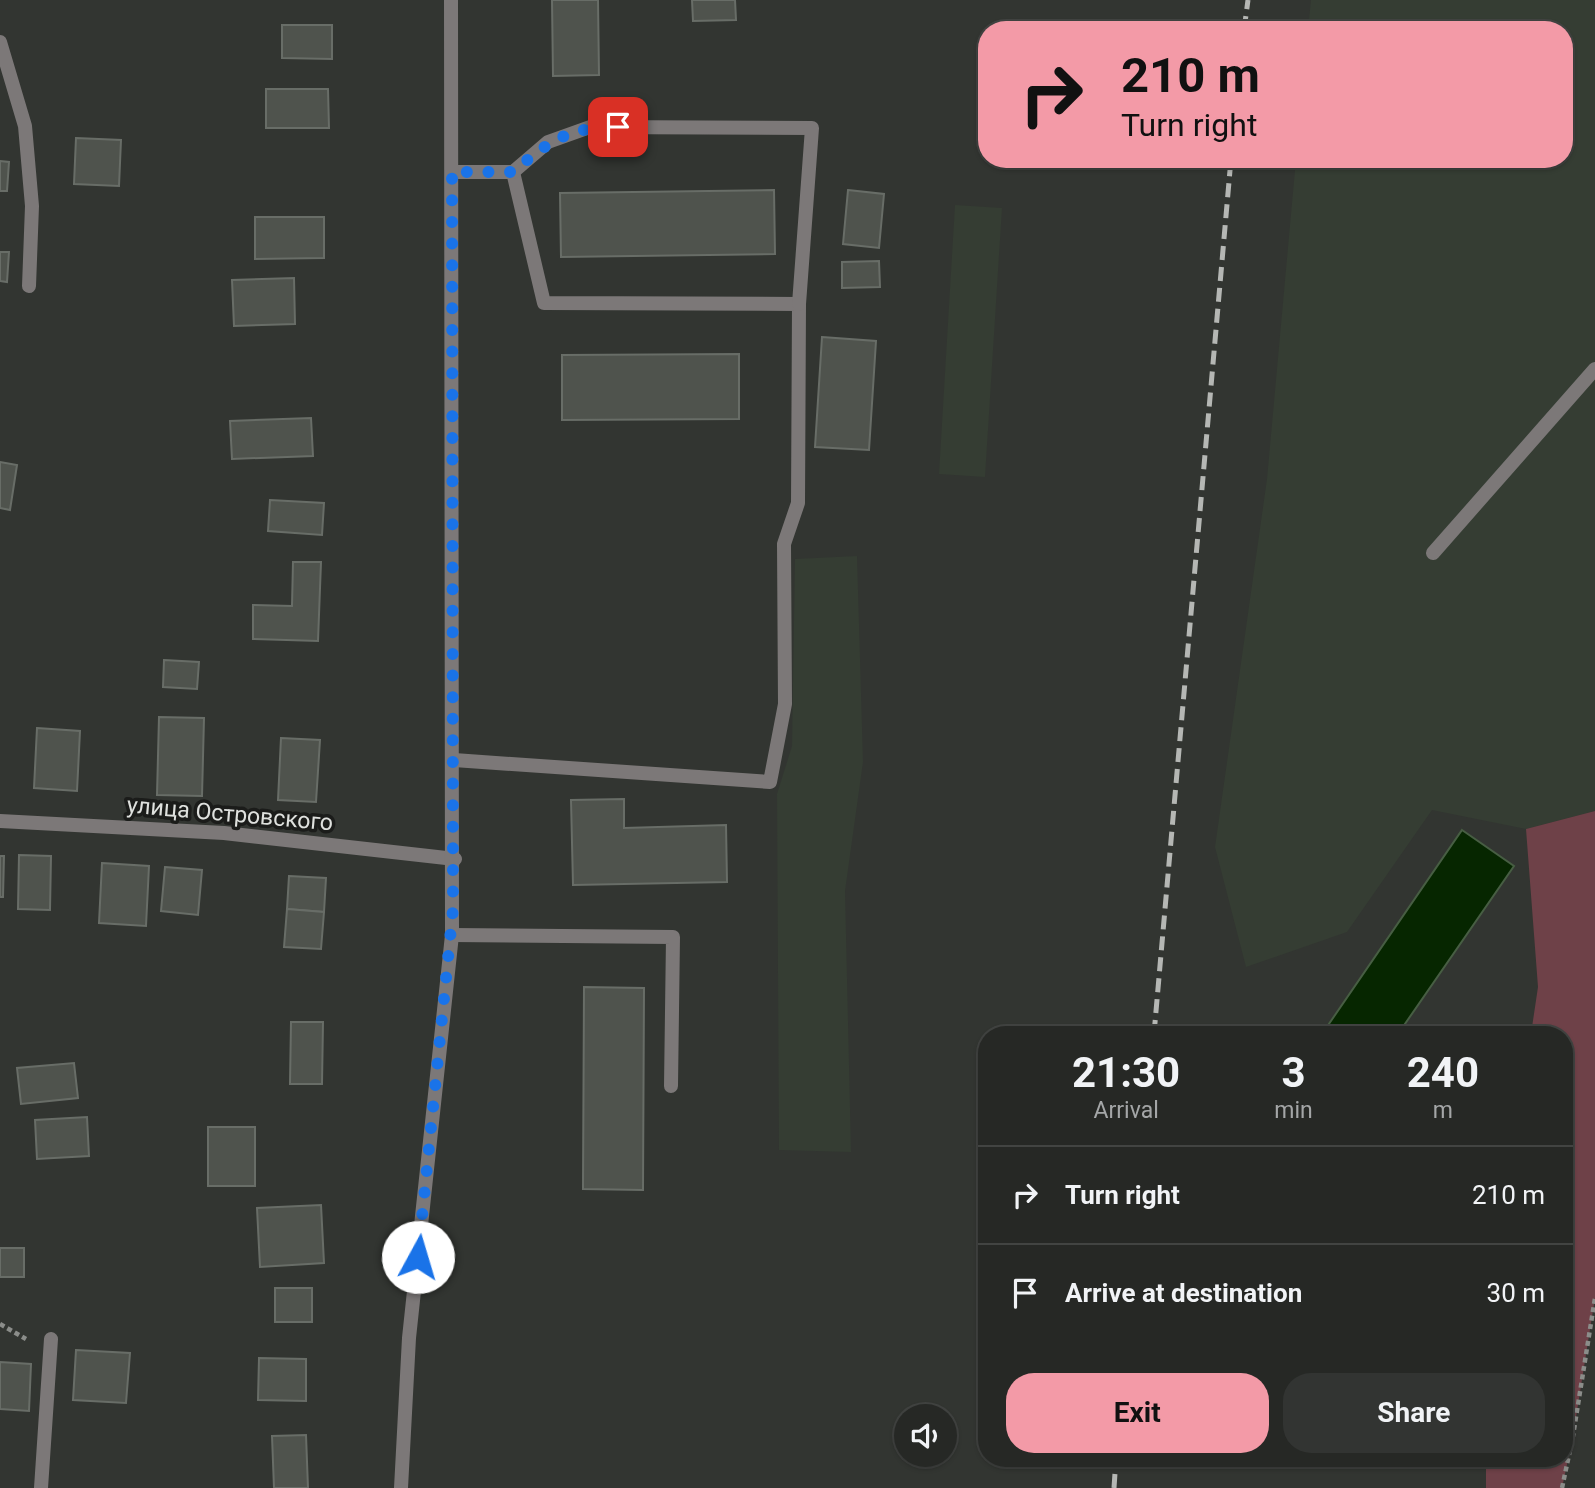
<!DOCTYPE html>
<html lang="en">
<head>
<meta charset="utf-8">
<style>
	:root { --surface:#262825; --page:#323432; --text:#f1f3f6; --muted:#a4a6a7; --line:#424442; --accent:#f39aa7 }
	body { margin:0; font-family:Roboto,sans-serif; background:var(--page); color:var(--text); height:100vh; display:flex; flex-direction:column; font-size:26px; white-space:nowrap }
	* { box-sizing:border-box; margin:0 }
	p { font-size:23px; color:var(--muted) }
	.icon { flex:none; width:38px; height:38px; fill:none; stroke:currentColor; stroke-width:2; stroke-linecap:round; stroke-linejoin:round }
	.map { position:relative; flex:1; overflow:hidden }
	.panel { position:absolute; left:978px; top:1026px; width:595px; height:441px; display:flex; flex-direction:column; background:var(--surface); border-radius:28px; box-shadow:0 2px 5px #0004,0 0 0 2px var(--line) }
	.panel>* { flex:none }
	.banner { position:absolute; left:978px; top:21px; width:595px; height:147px; border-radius:28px; box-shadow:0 2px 5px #0004,0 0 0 2px var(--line); background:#f39aa7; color:#111; overflow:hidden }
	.buttons { position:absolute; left:894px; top:1404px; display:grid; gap:14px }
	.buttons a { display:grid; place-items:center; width:63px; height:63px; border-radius:50%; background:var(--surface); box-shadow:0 2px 5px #0004,0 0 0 2px var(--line); font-size:35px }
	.pin { position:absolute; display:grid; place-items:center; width:60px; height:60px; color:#fff; margin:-30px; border-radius:14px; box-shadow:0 4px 10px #0006 }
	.me { position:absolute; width:77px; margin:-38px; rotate:6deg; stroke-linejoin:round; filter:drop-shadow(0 0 5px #0008) }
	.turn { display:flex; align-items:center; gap:24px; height:147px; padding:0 28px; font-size:32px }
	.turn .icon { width:91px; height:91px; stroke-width:2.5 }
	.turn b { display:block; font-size:49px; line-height:60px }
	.eta { display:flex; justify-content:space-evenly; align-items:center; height:119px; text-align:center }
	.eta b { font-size:42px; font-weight:700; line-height:49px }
	.action { display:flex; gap:14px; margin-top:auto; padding:14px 28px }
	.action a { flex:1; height:80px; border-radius:28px; background:var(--accent); color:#111; font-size:28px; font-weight:700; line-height:80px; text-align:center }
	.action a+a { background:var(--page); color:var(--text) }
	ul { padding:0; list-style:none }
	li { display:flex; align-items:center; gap:21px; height:98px; padding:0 28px; border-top:2px solid var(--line) }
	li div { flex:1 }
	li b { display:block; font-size:26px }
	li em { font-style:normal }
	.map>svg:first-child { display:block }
	.built { fill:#353d33 }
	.green { fill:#6e4148 }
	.water { fill:#062600; stroke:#475e43; stroke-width:2 }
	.building { fill:#4f534d; stroke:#686d67; stroke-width:2 }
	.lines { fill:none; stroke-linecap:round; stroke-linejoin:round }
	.path { stroke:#8b8d8a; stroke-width:4.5; stroke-dasharray:5 3.5; stroke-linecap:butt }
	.lane { stroke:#7c7878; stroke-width:14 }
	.street { stroke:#7c7878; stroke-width:14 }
	.rail { stroke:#b5b7b4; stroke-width:5; stroke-dasharray:14 7; stroke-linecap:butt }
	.route { stroke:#1a73e8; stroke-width:12; stroke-dasharray:0 21.6 }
	.labels { text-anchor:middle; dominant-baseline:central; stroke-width:7; stroke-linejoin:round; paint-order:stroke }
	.street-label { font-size:23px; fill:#dfe1de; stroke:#1b1c1a }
</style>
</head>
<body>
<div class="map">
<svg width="1595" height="1488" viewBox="0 0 1595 1488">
	<rect width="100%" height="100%" fill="#323531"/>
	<!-- built -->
	<g class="built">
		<polygon points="1311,0 1595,0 1595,811 1526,829 1432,810 1347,932 1246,967 1215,847 1267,479 1296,159 1564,159 1564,30 1308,30"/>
		<polygon points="955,205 1002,208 985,477 939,474"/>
		<polygon points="857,556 863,762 845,891 851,1152 779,1150 777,794 792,746 795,559"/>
	</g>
	<!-- green -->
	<polygon class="green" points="1595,811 1595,1298 1573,1436 1562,1488 1486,1488 1486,1458 1564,1458 1564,1034 1531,1034 1538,987 1526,829"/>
	<!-- water -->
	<polygon class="water" points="1462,830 1514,866 1398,1034 1322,1034"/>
	<!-- building -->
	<g class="building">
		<polygon points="552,0 598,0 599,75 553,76"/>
		<polygon points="692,0 735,0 736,20 693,21"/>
		<polygon points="282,25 332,25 332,59 282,58"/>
		<polygon points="266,89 328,89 329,128 266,128"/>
		<polygon points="76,138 121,140 119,186 74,184"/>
		<polygon points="0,161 9,162 7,191 0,191"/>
		<polygon points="774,190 775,254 561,257 560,193"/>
		<polygon points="848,190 884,194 879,248 843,244"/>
		<polygon points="255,217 324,217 324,258 255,259"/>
		<polygon points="0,252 9,252 7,282 0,281"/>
		<polygon points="879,261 880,287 842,288 842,262"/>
		<polygon points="294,278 295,324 234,326 232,280"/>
		<polygon points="822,337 876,341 869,450 815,447"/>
		<polygon points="739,354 739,419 562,420 562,355"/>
		<polygon points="311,418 313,456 232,459 230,421"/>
		<polygon points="0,462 17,465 10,510 0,508"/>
		<polygon points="270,500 324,503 322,535 268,531"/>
		<polygon points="293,562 321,562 318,641 253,639 253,605 292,606"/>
		<polygon points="164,660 199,662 197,689 163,687"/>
		<polygon points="159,717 204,718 202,796 157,795"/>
		<polygon points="37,728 80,731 77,791 34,788"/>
		<polygon points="281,738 320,740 316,802 278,800"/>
		<polygon points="624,799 624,828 726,825 727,882 573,885 571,800"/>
		<polygon points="19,855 51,856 50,910 18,909"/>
		<polygon points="0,856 4,856 3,897 0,897"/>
		<polygon points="102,863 149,866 146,926 99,923"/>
		<polygon points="165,867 202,870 198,915 161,911"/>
		<polygon points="289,876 326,878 324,912 287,909"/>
		<polygon points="287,909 324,912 321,949 284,947"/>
		<polygon points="584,987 644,988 643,1190 583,1189"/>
		<polygon points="291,1022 323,1022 322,1084 290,1084"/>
		<polygon points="74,1063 78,1098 21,1104 17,1068"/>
		<polygon points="87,1117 89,1156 37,1159 35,1120"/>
		<rect x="208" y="1127" width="47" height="59"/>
		<polygon points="321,1205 324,1263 260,1267 257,1208"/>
		<rect x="0" y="1248" width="24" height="29"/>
		<rect x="275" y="1288" width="37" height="34"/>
		<polygon points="76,1350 130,1353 126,1403 73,1400"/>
		<polygon points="259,1358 306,1359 306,1401 258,1400"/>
		<polygon points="0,1362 31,1364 29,1411 0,1409"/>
		<polygon points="306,1435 308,1488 274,1488 272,1436"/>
	</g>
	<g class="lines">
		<!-- path -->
		<g class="path">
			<polyline points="0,1324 26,1339"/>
			<polyline points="1562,1488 1573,1436 1595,1298"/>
		</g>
		<!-- lane -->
		<g class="lane">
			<polyline points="452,172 513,172 544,303 799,304 798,503 784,544 785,704 770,782 454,760"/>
			<polyline points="513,172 548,142 590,127 812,128 799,304"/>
			<polyline points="1433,553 1595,369"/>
			<polyline points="452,935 673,937 671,1086"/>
		</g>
		<!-- street -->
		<g class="street">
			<polyline points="0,42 25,126 32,206 29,286"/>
			<polyline points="0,821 224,833 455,859"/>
			<polyline points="41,1488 51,1339"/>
			<polyline points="401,1488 409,1338 452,935 451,0"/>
		</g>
		<!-- rail -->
		<g class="rail">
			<polyline points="1244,30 1248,0"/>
			<polyline points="1154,1034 1231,159"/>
			<polyline points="1114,1488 1116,1458"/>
		</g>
	</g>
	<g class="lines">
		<!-- route -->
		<path class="route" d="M418 1257 453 909 452 172H513C549 141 568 127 618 127"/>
	</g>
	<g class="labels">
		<!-- street labels -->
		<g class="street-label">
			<text transform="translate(230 814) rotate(5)">улица Островского</text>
		</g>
	</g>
</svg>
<div class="buttons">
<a><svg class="icon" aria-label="sound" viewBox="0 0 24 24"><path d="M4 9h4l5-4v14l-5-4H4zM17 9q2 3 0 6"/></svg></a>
</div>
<div class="pin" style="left:618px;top:127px;background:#d93025"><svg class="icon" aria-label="arrive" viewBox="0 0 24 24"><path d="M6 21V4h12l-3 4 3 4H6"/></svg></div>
<svg class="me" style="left:418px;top:1257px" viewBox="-20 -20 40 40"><circle r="19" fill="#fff"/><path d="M0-13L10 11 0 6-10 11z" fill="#1a73e8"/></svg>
<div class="banner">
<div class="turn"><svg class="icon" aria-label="right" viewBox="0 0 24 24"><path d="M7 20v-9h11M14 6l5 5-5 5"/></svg><div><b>210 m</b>Turn right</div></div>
</div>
<section class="panel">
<div class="eta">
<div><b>21:30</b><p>Arrival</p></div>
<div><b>3</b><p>min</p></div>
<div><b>240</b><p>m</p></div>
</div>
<ul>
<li><svg class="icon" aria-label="right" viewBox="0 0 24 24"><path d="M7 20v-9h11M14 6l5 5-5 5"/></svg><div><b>Turn right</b></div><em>210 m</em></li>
<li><svg class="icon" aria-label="arrive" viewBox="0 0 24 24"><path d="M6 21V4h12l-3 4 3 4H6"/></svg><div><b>Arrive at destination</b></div><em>30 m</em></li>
</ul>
<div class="action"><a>Exit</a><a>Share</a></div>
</section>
</div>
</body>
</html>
